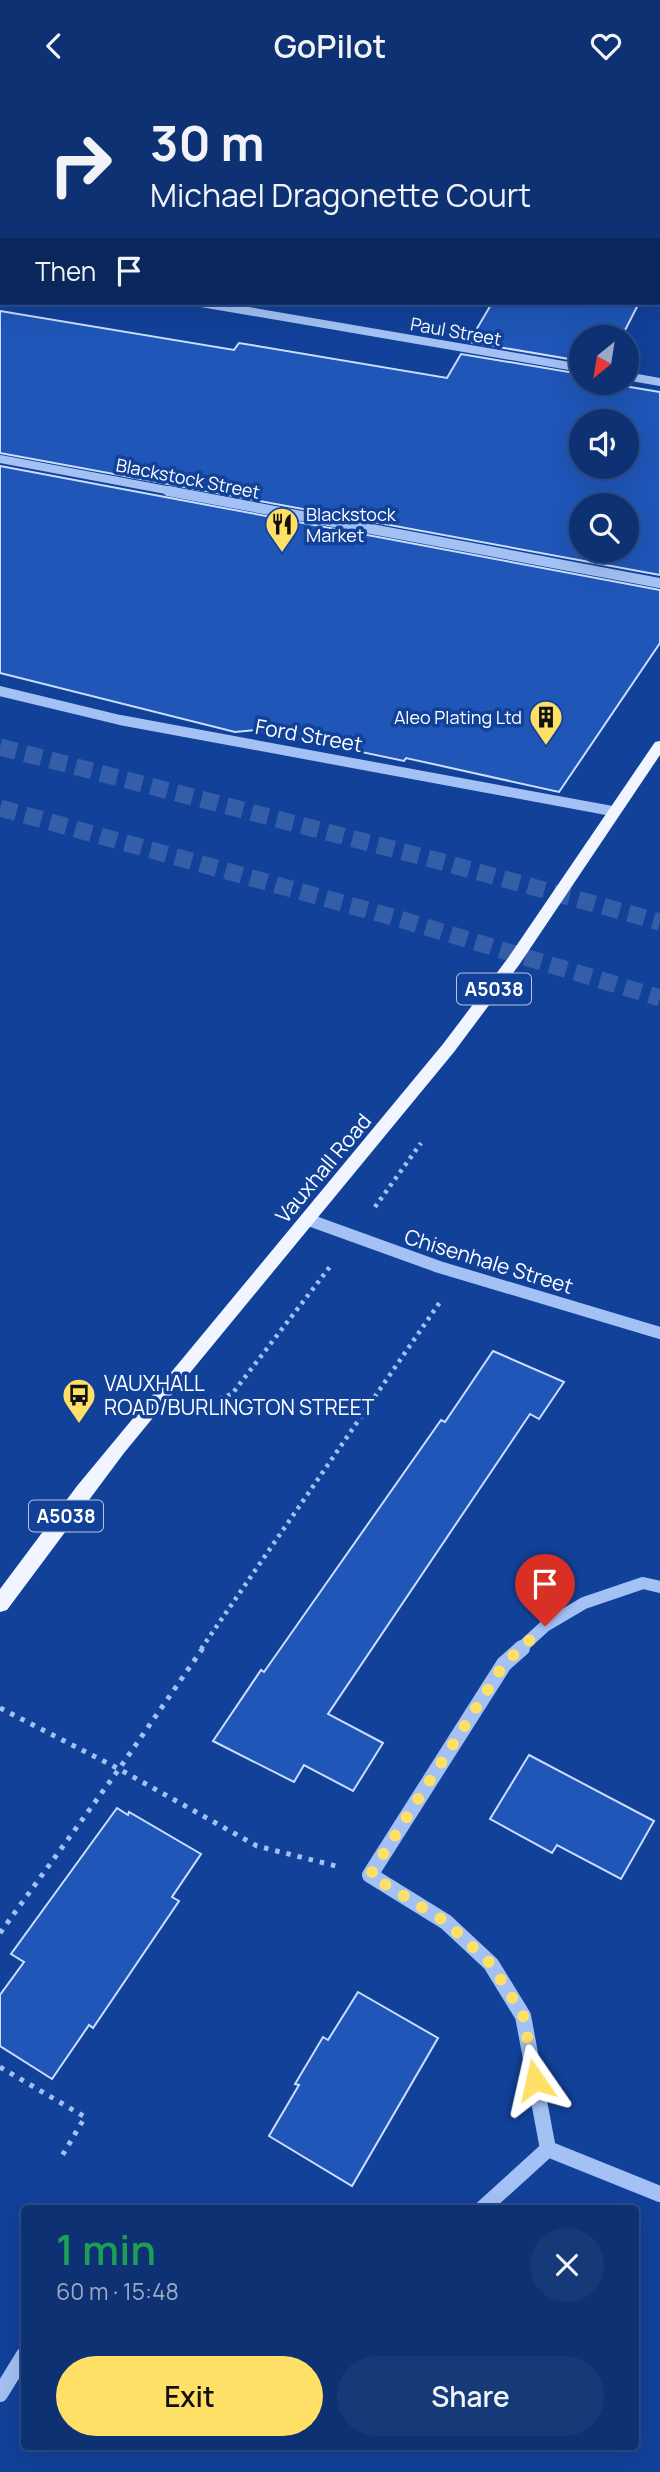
<!DOCTYPE html>
<html lang="en">
<head>
<meta charset="utf-8">
<style>
	:root { --surface:#0d3173; --page:#163978; --text:#f1f3f6; --muted:#9aa9c4; --line:#2d4c85; --accent:#ffe066 }
	body { margin:0; font-family:Manrope,sans-serif; background:var(--page); color:var(--text); height:100vh; display:flex; flex-direction:column; font-size:26px; white-space:nowrap }
	* { box-sizing:border-box; margin:0 }
	p { font-size:23px; color:var(--muted) }
	.icon { flex:none; width:38px; height:38px; fill:none; stroke:currentColor; stroke-width:2; stroke-linecap:round; stroke-linejoin:round }
	.map { position:relative; flex:1; overflow:hidden }
	.side { position:absolute; left:21px; top:2114px; width:618px; height:245px; display:flex; flex-direction:column; background:var(--surface); border-radius:7px; box-shadow:0 7px 28px #0002,0 0 0 2px var(--line) }
	.side>* { flex:none }
	.top-card { position:absolute; left:0px; top:0px; width:662px; height:214px; box-shadow:0 7px 28px #0002,0 0 0 2px var(--line); background:#0d3173; color:var(--text); overflow:hidden }
	.needle { width:46px; rotate:210deg }
	.controls { position:absolute; left:569px; top:234px; display:grid; gap:14px }
	.controls a { display:grid; place-items:center; width:70px; height:70px; border-radius:50%; background:var(--surface); box-shadow:0 7px 28px #0002,0 0 0 2px var(--line); font-size:35px }
	.pin { position:absolute; display:grid; place-items:center; width:60px; height:60px; color:#fff; margin:-72px -30px; border-radius:50% 50% 50% 0; rotate:-45deg; box-shadow:0 0 7px #0007 }
	.pin .icon { rotate:45deg }
	.me { position:absolute; width:77px; margin:-38px; rotate:349deg; stroke-linejoin:round; filter:drop-shadow(0 0 5px #0008) }
	.turn { display:flex; align-items:center; gap:24px; height:147px; padding:0 35px; font-size:32px }
	.turn .icon { width:91px; height:91px; stroke-width:2.5 }
	.turn b { display:block; font-size:49px; line-height:60px }
	.then { display:flex; align-items:center; height:66px; padding:0 35px; background:#0003; gap:14px; font-size:26px }
	.round { display:grid; place-items:center; flex:none; width:74px; height:74px; border-radius:37px; background:var(--page) }
	.summary { display:flex; align-items:center; justify-content:space-between; height:119px; padding:0 35px }
	h1 { font-size:42px; font-weight:600; line-height:52px; color:#1e9e55 }
	.button { display:flex; gap:14px; margin-top:auto; padding:14px 35px }
	.button a { flex:1; height:80px; border-radius:42px; background:var(--accent); color:#111; font-size:28px; font-weight:600; line-height:80px; text-align:center }
	.button a+a { background:var(--page); color:var(--text) }
	header { display:flex; justify-content:space-between; align-items:center; height:91px; padding:0 35px; background:var(--surface); font-size:32px; font-weight:600 }
	.map>svg:first-child { display:block }
	.building { fill:#1f56b8; stroke:#ccdefe; stroke-width:2; fill-rule:evenodd }
	.lines { fill:none; stroke-linecap:round; stroke-linejoin:round }
	.highway-tunnel { stroke:#355ea8; stroke-width:17; stroke-dasharray:17 9; stroke-linecap:butt }
	.path-far1 { stroke:#a3c1f4; stroke-width:4.5; stroke-dasharray:3.5 5; stroke-linecap:butt }
	.path { stroke:#a3c1f4; stroke-width:5; stroke-dasharray:4.5 7; stroke-linecap:butt }
	.minor-far3 { stroke:#a3c1f4; stroke-width:8 }
	.minor-far2 { stroke:#a3c1f4; stroke-width:10 }
	.minor-far1 { stroke:#a3c1f4; stroke-width:12 }
	.minor { stroke:#a3c1f4; stroke-width:16 }
	.major { fill:#f0f5ff; fill-rule:evenodd }
	.route { stroke:#ffe066; stroke-width:12; stroke-dasharray:0 21.6 }
	.labels { text-anchor:middle; dominant-baseline:central; stroke-width:7; stroke-linejoin:round; paint-order:stroke }
	.far-street-label { font-size:18px; fill:#fff; stroke:#114199 }
	.far-poi-label { font-size:18px; fill:#fff; stroke:#114199; text-anchor:start }
	.shield { fill:#114199; stroke:#b8c6e0; stroke-width:2 }
	.shield-label { font-size:19px; font-weight:bold; fill:#fff }
	.street-label { font-size:21px; fill:#fff; stroke:#114199 }
	.poi-label { font-size:21px; fill:#fff; stroke:#114199; text-anchor:start }
</style>
</head>
<body>
<header><svg class="icon" aria-label="back" viewBox="0 0 24 24"><path d="M15 5l-7 7 7 7"/></svg>GoPilot<svg class="icon" aria-label="heart" viewBox="0 0 24 24"><path d="M12 20l-8-8c-3-5 5-10 8-4 3-6 11-1 8 4z"/></svg></header>
<div class="map">
<svg width="660" height="2381" viewBox="0 0 660 2381">
	<rect width="100%" height="100%" fill="#114199"/>
	<!-- building -->
	<g class="building">
		<polygon points="492,212 639,212 621,247 581,247 581,270 469,251"/>
		<path d="M0 220 234 259 239 252 447 287 461 263 581 283V292H606L660 301V484L0 362ZM581 331H626V376H581ZM581 415H626V460H581Z"/>
		<polygon points="0,375 660,499 660,552 559,701 406,667 404,670 257,639 235,641 0,582"/>
		<polygon points="493,1260 564,1291 539,1328 530,1323 328,1623 383,1652 353,1700 304,1674 294,1691 213,1650 261,1579 264,1581 441,1329 445,1331"/>
		<polygon points="529,1664 654,1730 621,1788 557,1754 552,1762 490,1728"/>
		<polygon points="117,1717 128,1724 129,1721 201,1763 172,1806 179,1810 93,1937 89,1934 52,1988 0,1955 0,1904 24,1871 11,1863"/>
		<polygon points="358,1901 438,1947 352,2095 269,2045 299,1994 295,1993 323,1946 328,1949"/>
	</g>
	<g class="lines">
		<!-- highway-tunnel -->
		<g class="highway-tunnel">
			<polyline points="0,656 435,769 660,831"/>
			<polyline points="0,717 403,829 660,907"/>
		</g>
		<!-- path-far1 -->
		<g class="path-far1">
			<polyline points="375,1116 421,1052"/>
			<polyline points="203,1313 232,1303 332,1173"/>
			<polyline points="201,1558 440,1211"/>
		</g>
		<!-- path -->
		<g class="path">
			<polyline points="0,1617 119,1678 257,1755 336,1775"/>
			<polyline points="0,1842 119,1678 203,1557"/>
			<polyline points="0,1976 85,2026 62,2065"/>
		</g>
		<!-- minor-far3 -->
		<g class="minor-far3">
			<polyline points="454,0 467,2"/>
			<polyline points="60,2 62,0"/>
			<polyline points="0,61 2,59"/>
			<polyline points="201,212 581,277"/>
			<polyline points="626,285 660,291"/>
			<polyline points="0,368 177,401"/>
		</g>
		<!-- minor-far2 -->
		<g class="minor-far2">
			<polyline points="168,400 660,492"/>
			<polyline points="0,600 120,629 612,720"/>
		</g>
		<!-- minor-far1 -->
		<g class="minor-far1">
			<polyline points="309,1129 439,1176 660,1242"/>
			<polyline points="520,1558 545,1535 584,1512 643,1492 660,1496"/>
		</g>
		<!-- minor -->
		<g class="minor">
			<polyline points="522,1557 504,1573 370,1784 446,1831 491,1873 523,1925 548,2058"/>
			<polyline points="482,2118 548,2058 660,2103"/>
			<polyline points="0,2303 24,2264"/>
		</g>
		<!-- major -->
		<polygon class="major" points="660,650 660,664 519,874 454,961 124,1362 7,1519 0,1521 0,1498 77,1395 443,953 508,867 655,651"/>
	</g>
	<g class="lines">
		<!-- route -->
		<polyline class="route" points="535,1989 523,1924 491,1873 446,1831 370,1784 504,1573 545,1535"/>
	</g>
	<!-- icons -->
	<defs>
		<symbol id="restaurant-pin" viewBox="-11 -11 22 30"><path d="M0 17L-7.5 6A9.5 9.5 0 1 1 7.5 6Z" fill="#ffe066" stroke="#114199"/><path d="M-5-6h1v4h1v-4h1v4h1v-4h1v5L-1.5 .5V6h-2V.5L-5-1ZM5-6V6H3V1.5H1.5Q1.5-4 5-6Z" fill="#111"/></symbol>
		<symbol id="building-pin" viewBox="-11 -11 22 30"><path d="M0 17L-7.5 6A9.5 9.5 0 1 1 7.5 6Z" fill="#ffe066" stroke="#114199"/><path d="M-4-6H4V6H1V3H-1V6H-4ZM-2.5-4.3h1.7v1.8h-1.7ZM.8-4.3h1.7v1.8H.8ZM-2.5-1h1.7V.8h-1.7ZM.8-1h1.7V.8H.8Z" fill="#111"/></symbol>
		<symbol id="bus-pin" viewBox="-11 -11 22 30"><path d="M0 17L-7.5 6A9.5 9.5 0 1 1 7.5 6Z" fill="#ffe066" stroke="#114199"/><path d="M-5-6H5V4H4V6H2V4H-2V6H-4V4H-5ZM-3.5-4V0h7V-4ZM-3.5 1.2v1.5H-2V1.2ZM2 1.2v1.5H3.5V1.2Z" fill="#111"/></symbol>
	</defs>
	<g fill-rule="evenodd">
		<use href="#restaurant-pin" x="263" y="414" width="38" height="52"/>
		<use href="#building-pin" x="527" y="607" width="38" height="52"/>
		<use href="#bus-pin" x="60" y="1285" width="38" height="52"/>
	</g>
	<g class="labels">
		<!-- far-street labels -->
		<g class="far-street-label">
			<text transform="translate(456 240) rotate(10)">Paul Street</text>
			<text transform="translate(188 387) rotate(11)">Blackstock Street</text>
		</g>
		<!-- far-poi labels -->
		<g class="far-poi-label">
			<text x="306" y="423">Blackstock<tspan x="306" dy="21">Market</tspan></text>
			<text x="522" y="626" text-anchor="end">Aleo Plating Ltd</text>
		</g>
		<!-- shield labels -->
		<g class="shield">
			<rect x="457" y="882.5" width="74" height="31" rx="5"/>
			<rect x="29" y="1409.5" width="74" height="31" rx="5"/>
		</g>
		<g class="shield-label">
			<text x="494" y="898">A5038</text>
			<text x="66" y="1425">A5038</text>
		</g>
		<!-- street labels -->
		<g class="street-label">
			<text transform="translate(309 644) rotate(10)">Ford Street</text>
			<text transform="translate(323 1077) rotate(-50)">Vauxhall Road</text>
			<text transform="translate(489 1170) rotate(17)">Chisenhale Street</text>
		</g>
		<!-- poi labels -->
		<g class="poi-label">
			<text x="104" y="1292">VAUXHALL<tspan x="104" dy="24">ROAD/BURLINGTON STREET</tspan></text>
		</g>
	</g>
</svg>
<div class="controls">
<a><svg class="needle" viewBox="-14 -14 28 28"><path d="M0-13l5 13h-10z" fill="#e53935"/><path d="M0 13l5-13h-10z" fill="#9aa9c4"/></svg></a>
<a><svg class="icon" aria-label="sound" viewBox="0 0 24 24"><path d="M4 9h4l5-4v14l-5-4H4zM17 9q2 3 0 6"/></svg></a>
<a><svg class="icon" aria-label="search" viewBox="0 0 24 24"><circle cx="10" cy="10" r="6"/><path d="M15 15l6 6"/></svg></a>
</div>
<div class="pin" style="left:545px;top:1535px;background:#d93025"><svg class="icon" aria-label="arrive" viewBox="0 0 24 24"><path d="M6 21V4h12l-3 4 3 4H6"/></svg></div>
<svg class="me" style="left:535px;top:1989px" viewBox="-20 -20 40 40"><path d="M0-17L14 15 0 8-14 15z" fill="#ffe066" stroke="#fff" stroke-width="4"/></svg>
<div class="top-card">
<div class="turn"><svg class="icon" aria-label="right" viewBox="0 0 24 24"><path d="M7 20v-9h11M14 6l5 5-5 5"/></svg><div><b>30 m</b>Michael Dragonette Court</div></div>
<div class="then">Then<svg class="icon" aria-label="arrive" viewBox="0 0 24 24"><path d="M6 21V4h12l-3 4 3 4H6"/></svg></div>
</div>
<section class="side">
<div class="summary"><div><h1>1 min</h1><p>60 m · 15:48</p></div><a class="round"><svg class="icon" aria-label="close" viewBox="0 0 24 24"><path d="M6 6l12 12M18 6L6 18"/></svg></a></div>
<div class="button"><a>Exit</a><a>Share</a></div>
</section>
</div>
</body>
</html>
